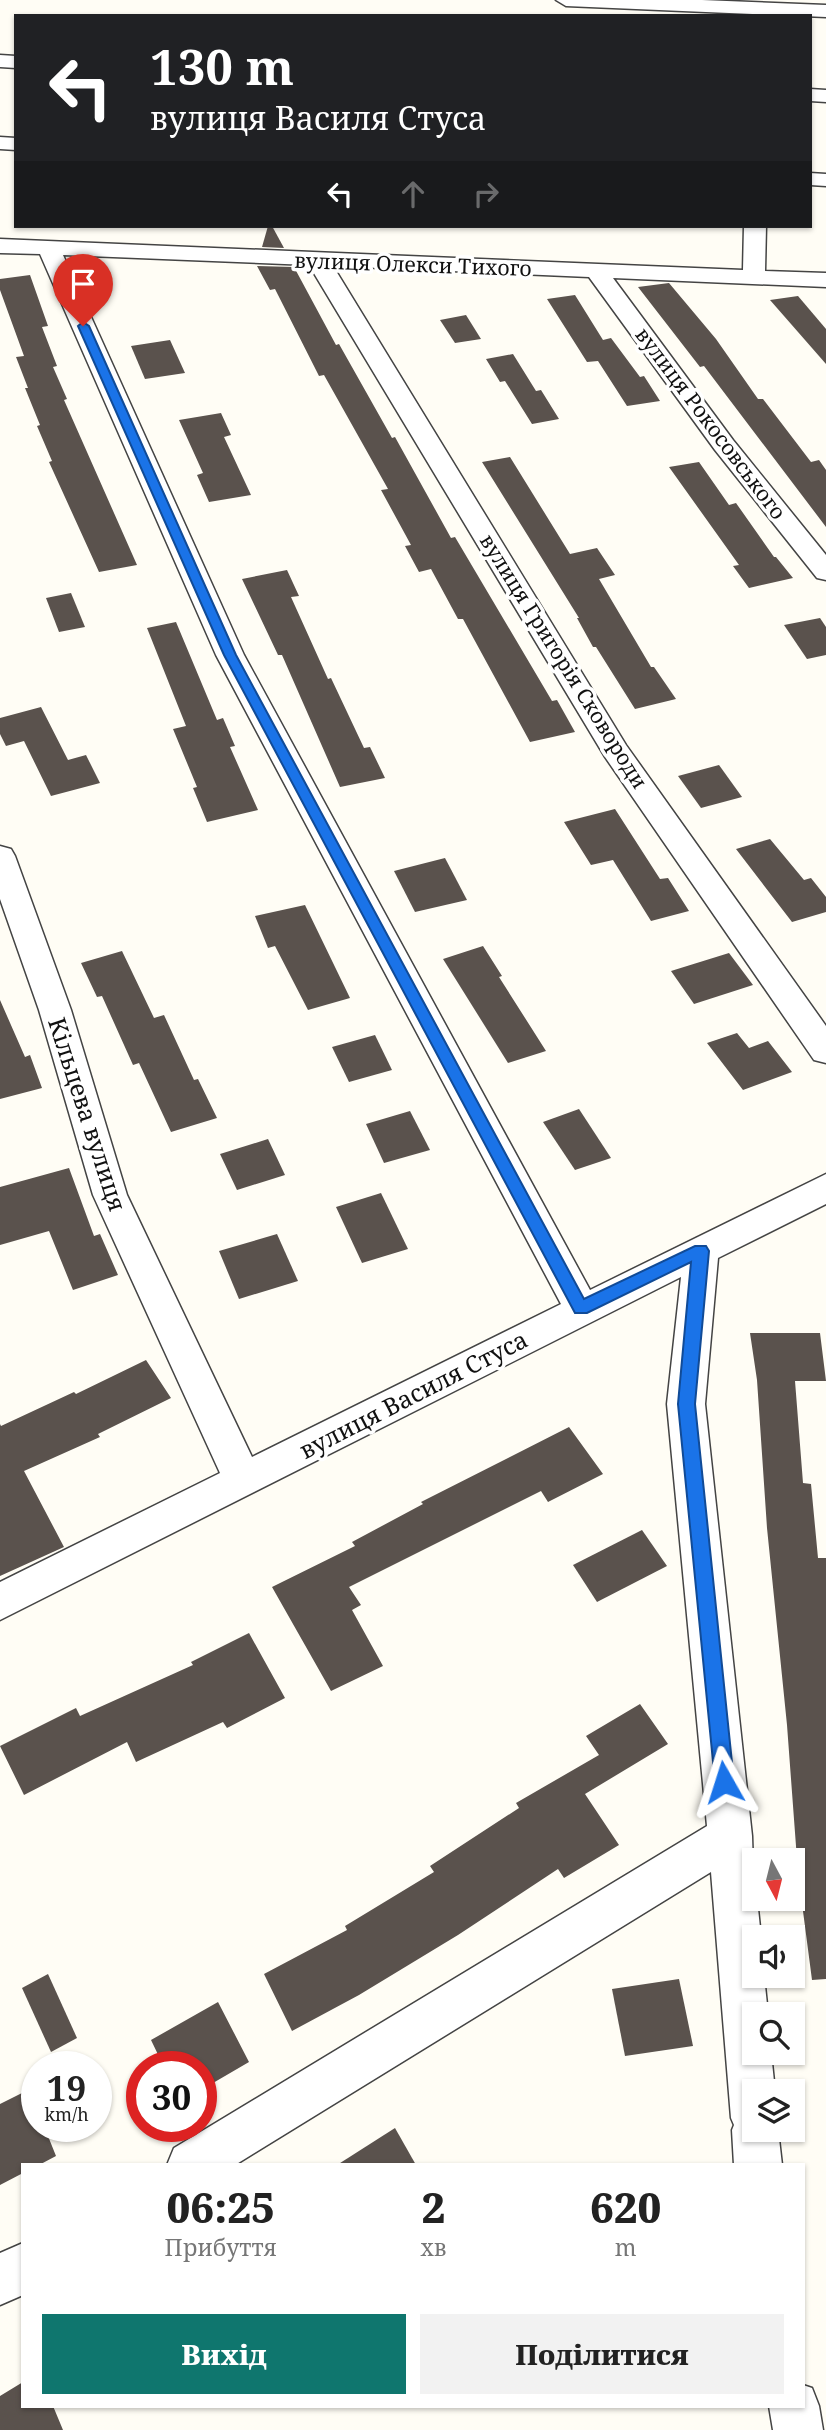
<!DOCTYPE html>
<html lang="uk">
<head>
<meta charset="utf-8">
<style>
	:root { --surface:#fff; --page:#f2f2f2; --text:#222; --muted:#767676; --accent:#0f766e }
	body { margin:0; font-family:"Noto Serif",serif; background:var(--page); color:var(--text); height:100vh; display:flex; flex-direction:column; font-size:26px; white-space:nowrap }
	* { box-sizing:border-box; margin:0 }
	p { font-size:23px; color:var(--muted) }
	.icon { flex:none; width:38px; height:38px; fill:none; stroke:currentColor; stroke-width:2; stroke-linecap:round; stroke-linejoin:round }
	.map { position:relative; flex:1; overflow:hidden }
	.details { position:absolute; left:21px; top:2163px; width:784px; height:245px; display:flex; flex-direction:column; background:var(--surface); border-radius:0px; box-shadow:0 2px 5px #0004 }
	.details>* { flex:none }
	.banner { position:absolute; left:14px; top:14px; width:798px; height:214px; border-radius:0px; box-shadow:0 2px 5px #0004; background:#202124; color:#fff; overflow:hidden }
	.needle { width:46px; rotate:173deg }
	.fabs { position:absolute; left:742px; top:1848px; display:grid; gap:14px }
	.fabs a { display:grid; place-items:center; width:63px; height:63px; border-radius:0px; background:var(--surface); box-shadow:0 2px 5px #0004; font-size:35px }
	.speed { position:absolute; left:21px; top:2051px; display:flex; gap:14px; font-size:35px; font-weight:700; text-align:center }
	.speed>* { display:grid; place-content:center; width:91px; height:91px; border-radius:50%; background:var(--surface); box-shadow:0 2px 5px #0004; line-height:1 }
	.speed small { font-size:18px; font-weight:400 }
	.speed .limit { border:10px solid #d22; background:#fff; color:#111 }
	.pin { position:absolute; display:grid; place-items:center; width:60px; height:60px; color:#fff; margin:-72px -30px; border-radius:50% 50% 50% 0; rotate:-45deg; box-shadow:0 0 7px #0007 }
	.pin .icon { rotate:45deg }
	.me { position:absolute; width:77px; margin:-38px; rotate:354deg; stroke-linejoin:round; filter:drop-shadow(0 0 5px #0008) }
	.turn { display:flex; align-items:center; gap:24px; height:147px; padding:0 21px; font-size:32px }
	.turn .icon { width:91px; height:91px; stroke-width:2.5 }
	.turn b { display:block; font-size:49px; line-height:60px }
	.lanes { display:flex; align-items:center; height:66px; padding:0 21px; background:#0003; justify-content:center; gap:35px; direction:ltr }
	.lanes .off { opacity:.35 }
	.eta { display:flex; justify-content:space-evenly; align-items:center; height:119px; text-align:center }
	.eta b { font-size:42px; font-weight:800; line-height:49px }
	.cta { display:flex; gap:14px; margin-top:auto; padding:14px 21px }
	.cta a { flex:1; height:80px; border-radius:0px; background:var(--accent); color:#fff; font-size:28px; font-weight:800; line-height:80px; text-align:center }
	.cta a+a { background:var(--page); color:var(--text) }
	.map>svg:first-child { display:block }
	.building { fill:#5a524d }
	.lines { fill:none; stroke-linecap:round; stroke-linejoin:round }
	.minor-casing { stroke:#444; stroke-width:3 }
	.minor { fill:#fff; fill-rule:evenodd }
	.route { fill:#1a73e8; stroke:#114b97; stroke-width:2 }
	.labels { text-anchor:middle; dominant-baseline:central; stroke-width:7; stroke-linejoin:round; paint-order:stroke }
	.far-street-label { font-size:21px; fill:#111; stroke:#fff }
	.street-label { font-size:24px; fill:#111; stroke:#fff }
</style>
</head>
<body>
<div class="map">
<svg width="826" height="2430" viewBox="0 0 826 2430">
	<rect width="100%" height="100%" fill="#fffdf5"/>
	<!-- building -->
	<g class="building">
		<polygon points="268,226 272,226 284,248 262,247"/>
		<polygon points="257,266 294,267 336,345 339,344 392,438 395,437 451,538 455,537 552,701 557,700 575,732 530,742 463,619 458,619 431,569 419,572 405,546 411,545 381,490 388,489 324,375 319,376 275,289 270,290"/>
		<polygon points="30,275 48,326 42,327 57,366 53,367 67,399 64,400 137,565 99,572 49,462 52,461 37,426 40,425 25,388 28,388 16,357 24,356 0,290 0,279"/>
		<polygon points="669,283 716,339 758,399 763,399 811,462 819,460 826,470 826,527 704,366 700,367 638,287"/>
		<polygon points="575,295 603,340 611,338 640,377 644,376 660,401 627,406 598,361 587,362 547,299"/>
		<polygon points="798,296 826,329 826,364 770,300"/>
		<polygon points="466,315 481,339 455,343 440,320"/>
		<polygon points="170,340 185,373 145,379 131,346"/>
		<polygon points="513,354 536,391 541,390 559,419 532,424 505,381 500,382 486,359"/>
		<polygon points="221,413 231,435 224,437 251,495 209,502 197,475 203,473 179,420"/>
		<polygon points="510,457 570,554 597,548 615,575 599,579 651,667 654,667 676,699 635,709 596,647 593,647 577,618 579,618 482,462"/>
		<polygon points="699,462 729,505 736,503 774,557 776,557 793,578 749,588 733,566 739,565 669,467"/>
		<polygon points="287,570 299,596 291,597 328,679 331,678 364,748 370,747 385,778 340,787 282,655 278,655 242,579"/>
		<polygon points="71,593 85,627 59,632 46,598"/>
		<polygon points="820,618 826,627 826,655 807,659 784,625"/>
		<polygon points="176,622 217,720 223,718 235,746 230,747 258,810 207,822 193,788 197,787 173,729 186,726 147,628"/>
		<polygon points="41,707 68,760 86,755 100,783 51,796 24,741 6,746 0,734 0,718"/>
		<polygon points="719,765 742,797 701,808 678,776"/>
		<polygon points="615,809 660,879 668,878 689,911 651,921 613,860 591,865 564,822"/>
		<polygon points="770,839 804,880 811,878 826,897 826,912 792,922 736,849"/>
		<polygon points="445,858 467,900 415,912 394,871"/>
		<polygon points="305,905 350,998 308,1010 275,946 268,948 255,916"/>
		<polygon points="483,946 502,976 499,977 546,1051 508,1063 443,959"/>
		<polygon points="122,951 154,1018 164,1015 194,1080 198,1079 217,1118 171,1132 139,1063 133,1065 102,996 97,997 81,963"/>
		<polygon points="729,953 753,985 694,1004 671,971"/>
		<polygon points="0,1000 25,1057 30,1055 42,1088 0,1099"/>
		<polygon points="737,1033 749,1048 768,1041 792,1072 743,1090 707,1043"/>
		<polygon points="375,1035 392,1070 349,1082 332,1047"/>
		<polygon points="579,1109 611,1158 575,1170 543,1122"/>
		<polygon points="410,1111 430,1150 384,1163 366,1124"/>
		<polygon points="268,1139 285,1175 237,1190 220,1154"/>
		<polygon points="69,1168 94,1236 100,1234 118,1275 73,1290 49,1231 0,1245 0,1187"/>
		<polygon points="381,1193 408,1249 362,1263 336,1207"/>
		<polygon points="277,1234 298,1281 239,1299 219,1251"/>
		<polygon points="750,1333 820,1333 826,1381 795,1381 803,1483 811,1484 818,1558 826,1558 826,1979 812,1980 798,1873 787,1725 767,1528 757,1380"/>
		<polygon points="146,1360 171,1398 98,1434 100,1437 24,1471 64,1547 0,1576 0,1424 1,1426 74,1392 76,1394"/>
		<polygon points="569,1427 603,1474 548,1502 541,1491 349,1587 361,1605 352,1610 383,1666 331,1691 272,1587 355,1546 352,1542 423,1504 421,1502"/>
		<polygon points="642,1530 667,1566 597,1602 573,1565"/>
		<polygon points="249,1633 285,1698 227,1728 223,1722 136,1762 127,1742 24,1795 0,1746 76,1708 80,1716 193,1665 191,1662"/>
		<polygon points="640,1704 668,1744 585,1794 619,1845 564,1878 558,1869 458,1935 359,1995 292,2031 264,1974 347,1930 345,1926 434,1872 430,1866 519,1808 516,1803 599,1755 586,1736"/>
		<polygon points="48,1974 77,2038 51,2052 22,1988"/>
		<polygon points="679,1979 693,2046 625,2056 612,1989"/>
		<polygon points="218,2002 249,2062 201,2090 201,2067 164,2067 151,2040"/>
		<polygon points="30,2089 37,2108 37,2126 44,2126 56,2156 39,2165 23,2165 23,2173 0,2185 0,2104"/>
		<polygon points="395,2128 416,2165 337,2165"/>
		<polygon points="23,2382 23,2406 53,2406 63,2430 0,2430 0,2396"/>
	</g>
	<g class="lines">
		<defs>
			<g id="minor">
				<polygon points="556,0 702,0 826,5 826,17 566,6"/>
				<polygon points="0,55 16,56 16,68 0,67"/>
				<polygon points="810,89 826,90 826,102 810,101"/>
				<polygon points="0,137 16,138 16,150 0,149"/>
				<polygon points="810,173 826,174 826,186 810,185"/>
				<polygon points="744,226 766,226 765,271 826,273 826,287 613,278 733,440 826,555 826,580 817,578 715,450 589,277 333,266 626,745 826,1026 826,1063 814,1060 605,757 309,265 63,255 244,655 590,1290 826,1174 826,1204 718,1258 705,1404 752,1836 754,1899 757,1899 761,1937 754,1937 754,1976 764,1976 768,2014 754,2014 754,2053 771,2053 775,2091 754,2091 754,2130 778,2130 782,2165 734,2165 732,2130 734,2125 731,2118 711,1872 235,2165 167,2165 174,2148 707,1826 667,1404 681,1277 0,1620 0,1582 220,1473 93,1195 39,1010 0,899 0,846 11,849 15,856 71,1010 127,1195 252,1457 561,1304 216,655 40,254 0,253 0,239 743,270"/>
				<polygon points="23,2243 23,2295 0,2305 0,2253"/>
				<polygon points="803,2385 812,2388 819,2406 823,2430 773,2430 769,2406 803,2406"/>
			</g>
		</defs>
		<!-- minor casing -->
		<use href="#minor" class="minor-casing"/>
		<!-- minor -->
		<use href="#minor" class="minor"/>
	</g>
	<!-- route -->
	<polygon class="route" points="83,322 89,326 236,655 584,1299 695,1246 706,1246 709,1251 695,1404 734,1782 731,1789 724,1791 718,1789 715,1782 678,1404 691,1262 587,1313 575,1313 224,655 78,326"/>
	<g class="labels">
		<!-- far-street labels -->
		<g class="far-street-label">
			<text transform="translate(413 264) rotate(2)">вулиця Олекси Тихого</text>
			<text transform="translate(711 423) rotate(53)">вулиця Рокосовського</text>
			<text transform="translate(564 661) rotate(58)">вулиця Григорія Сковороди</text>
		</g>
		<!-- street labels -->
		<g class="street-label">
			<text transform="translate(88 1114) rotate(72)">Кільцева вулиця</text>
			<text transform="translate(413 1394) rotate(-27)">вулиця Василя Стуса</text>
		</g>
	</g>
</svg>
<div class="fabs">
<a><svg class="needle" viewBox="-14 -14 28 28"><path d="M0-13l5 13h-10z" fill="#e53935"/><path d="M0 13l5-13h-10z" fill="#767676"/></svg></a>
<a><svg class="icon" aria-label="sound" viewBox="0 0 24 24"><path d="M4 9h4l5-4v14l-5-4H4zM17 9q2 3 0 6"/></svg></a>
<a><svg class="icon" aria-label="search" viewBox="0 0 24 24"><circle cx="10" cy="10" r="6"/><path d="M15 15l6 6"/></svg></a>
<a><svg class="icon" aria-label="layers" viewBox="0 0 24 24"><path d="M12 4l9 5-9 5-9-5zM3 14l9 5 9-5"/></svg></a>
</div>
<div class="speed"><div>19<small>km/h</small></div><div class="limit">30</div></div>
<div class="pin" style="left:83px;top:326px;background:#d93025"><svg class="icon" aria-label="arrive" viewBox="0 0 24 24"><path d="M6 21V4h12l-3 4 3 4H6"/></svg></div>
<svg class="me" style="left:724px;top:1782px" viewBox="-20 -20 40 40"><path d="M0-17L14 15 0 8-14 15z" fill="#1a73e8" stroke="#fff" stroke-width="4"/></svg>
<div class="banner">
<div class="turn"><svg class="icon" aria-label="left" viewBox="0 0 24 24"><path d="M17 20v-9H6M10 6l-5 5 5 5"/></svg><div><b>130 m</b>вулиця Василя Стуса</div></div>
<div class="lanes"><svg class="icon" aria-label="left" viewBox="0 0 24 24"><path d="M17 20v-9H6M10 6l-5 5 5 5"/></svg><svg class="icon off" aria-label="ahead" viewBox="0 0 24 24"><path d="M12 20V5M6 11l6-6 6 6"/></svg><svg class="icon off" aria-label="right" viewBox="0 0 24 24"><path d="M7 20v-9h11M14 6l5 5-5 5"/></svg></div>
</div>
<section class="details">
<div class="eta">
<div><b>06:25</b><p>Прибуття</p></div>
<div><b>2</b><p>хв</p></div>
<div><b>620</b><p>m</p></div>
</div>
<div class="cta"><a>Вихід</a><a>Поділитися</a></div>
</section>
</div>
</body>
</html>
